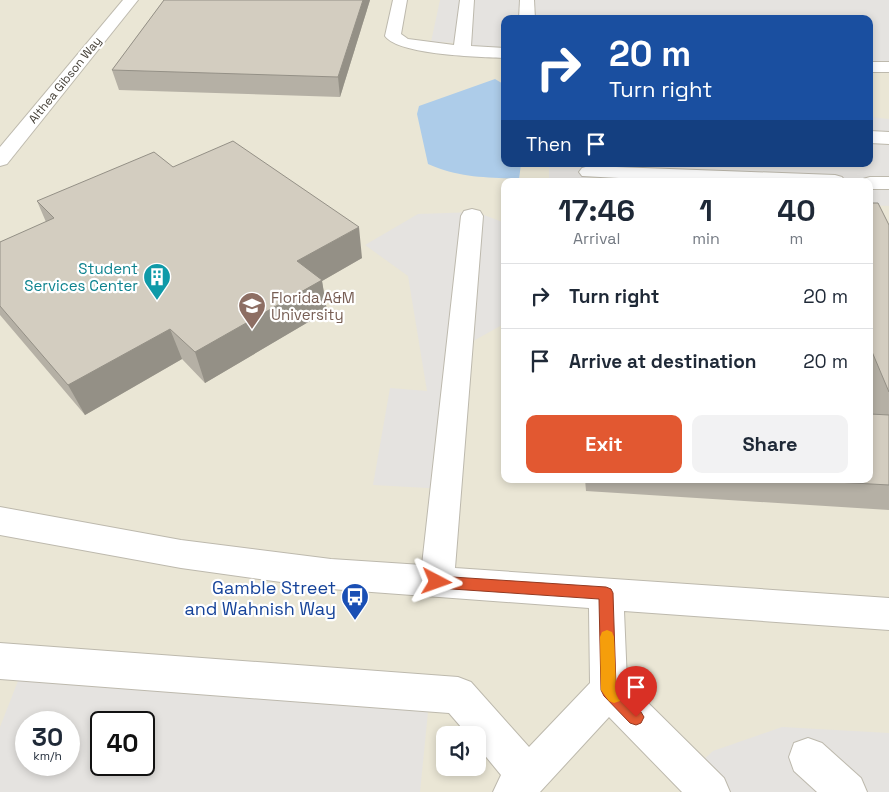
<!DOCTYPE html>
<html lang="en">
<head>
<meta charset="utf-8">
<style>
	:root { --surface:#fff; --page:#f2f2f3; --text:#1f2937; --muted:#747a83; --line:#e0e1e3; --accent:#e25831 }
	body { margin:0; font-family:"Space Grotesk",sans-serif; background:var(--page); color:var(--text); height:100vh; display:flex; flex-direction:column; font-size:19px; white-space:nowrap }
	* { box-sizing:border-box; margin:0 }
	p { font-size:16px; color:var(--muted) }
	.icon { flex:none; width:28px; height:28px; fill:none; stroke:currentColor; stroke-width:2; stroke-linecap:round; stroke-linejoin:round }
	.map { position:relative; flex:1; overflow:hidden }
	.panel { position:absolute; left:501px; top:178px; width:372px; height:305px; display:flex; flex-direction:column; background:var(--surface); border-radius:10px; box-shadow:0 2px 8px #0003 }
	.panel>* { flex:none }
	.hud { position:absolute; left:501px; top:15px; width:372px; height:152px; border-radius:10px; box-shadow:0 2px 8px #0003; background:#1a4fa0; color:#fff; overflow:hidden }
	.buttons { position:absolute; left:436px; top:726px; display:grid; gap:10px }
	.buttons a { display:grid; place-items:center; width:50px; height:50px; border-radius:10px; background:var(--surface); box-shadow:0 2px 8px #0003; font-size:25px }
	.speed { position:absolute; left:15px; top:711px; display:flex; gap:10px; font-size:25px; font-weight:700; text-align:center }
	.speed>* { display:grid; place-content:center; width:65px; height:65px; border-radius:50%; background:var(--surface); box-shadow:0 2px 8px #0003; line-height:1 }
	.speed small { font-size:12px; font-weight:400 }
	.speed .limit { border:2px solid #111; border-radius:8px; background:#fff; color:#111 }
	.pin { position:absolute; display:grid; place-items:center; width:42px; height:42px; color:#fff; margin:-51px -21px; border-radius:50% 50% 50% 0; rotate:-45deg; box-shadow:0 0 5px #0007 }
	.pin .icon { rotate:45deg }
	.me { position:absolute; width:55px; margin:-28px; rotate:94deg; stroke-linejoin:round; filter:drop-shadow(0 0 4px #0008) }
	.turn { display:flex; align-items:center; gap:18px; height:105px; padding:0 25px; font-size:22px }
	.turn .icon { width:65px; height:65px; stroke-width:2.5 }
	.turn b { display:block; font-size:35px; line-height:42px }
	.then { display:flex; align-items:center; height:48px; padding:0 25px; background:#0003; gap:10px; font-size:19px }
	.eta { display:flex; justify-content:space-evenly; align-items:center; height:85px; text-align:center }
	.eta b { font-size:30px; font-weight:800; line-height:35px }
	.button { display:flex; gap:10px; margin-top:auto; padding:10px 25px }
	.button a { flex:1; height:58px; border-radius:10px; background:var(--accent); color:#fff; font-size:20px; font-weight:800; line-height:58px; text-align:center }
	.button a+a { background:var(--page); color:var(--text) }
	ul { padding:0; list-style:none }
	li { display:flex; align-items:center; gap:15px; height:65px; padding:0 25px; border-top:1px solid var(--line) }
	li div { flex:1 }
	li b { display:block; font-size:19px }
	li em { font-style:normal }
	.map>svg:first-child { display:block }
	.education { fill:#eae6d5; fill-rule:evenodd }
	.parking { fill:#e5e3e0; fill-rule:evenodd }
	.water { fill:#adcce9 }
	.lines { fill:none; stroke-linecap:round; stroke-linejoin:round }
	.minor-casing { stroke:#bdb9ad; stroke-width:2 }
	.minor { fill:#fff; fill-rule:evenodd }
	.wall { fill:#b5b0a5 }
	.shaded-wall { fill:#949086 }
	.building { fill:#d3cdc0; stroke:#949086 }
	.route { fill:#e25831; stroke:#933920 }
	.slow { fill:#f59e0b }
	.labels { text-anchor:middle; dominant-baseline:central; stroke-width:4.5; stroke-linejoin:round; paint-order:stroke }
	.far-street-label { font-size:12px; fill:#464138; stroke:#fff }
	.culture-label { font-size:15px; fill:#0d838f; stroke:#fff; text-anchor:end }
	.education-label { font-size:15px; fill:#785e54; stroke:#fff; text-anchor:start }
	.near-transit-label { font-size:18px; fill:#164399; stroke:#fff; text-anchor:end }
</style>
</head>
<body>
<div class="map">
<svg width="889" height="792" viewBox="0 0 889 792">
	<rect width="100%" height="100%" fill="#f3f1e9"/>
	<!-- education -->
	<path class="education" d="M0 0H889V792H0ZM505 19H870V164H505ZM505 181H870V479H505ZM26 722H69V765H26ZM101 722H144V765H101ZM445 735H478V768H445Z"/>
	<!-- parking -->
	<g class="parking">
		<polygon points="440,0 889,0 889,67 870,67 870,19 505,19 505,52 462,51 461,43 431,42"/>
		<polygon points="870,117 889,119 889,206 870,205 870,181 646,181 642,164 870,164"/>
		<polygon points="549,164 589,164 590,181 549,181"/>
		<polygon points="476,212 505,223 505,321 502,325 459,349 446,489 373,485 390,388 427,391 408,276 365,245 418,214"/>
		<path d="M25 663 430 692 420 792H0V727ZM26 722H69V765H26ZM101 722H144V765H101Z"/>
		<polygon points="782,727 889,733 889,792 710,792 690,772 713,751"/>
	</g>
	<!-- water -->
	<path class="water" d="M495 79 505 85V164H521L519 179C484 177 460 178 428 164L417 114 419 106Z"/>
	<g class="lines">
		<defs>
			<g id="minor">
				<polygon points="123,0 138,0 7,164 0,166 0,147"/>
				<path d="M393 0H407L401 34 408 39 454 45 460 0H474L471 46 505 48V58C480 57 398 55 385 36Z"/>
				<polygon points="520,0 534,0 535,19 519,19"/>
				<rect x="870" y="62" width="19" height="10"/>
				<polygon points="870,131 889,132 889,144 870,143"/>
				<polygon points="589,166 835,175 842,177 845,181 674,181 582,176 579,172 582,168"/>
				<polygon points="870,177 889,177 889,189 870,189 870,181 861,181 863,179"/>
				<polygon points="472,209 480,211 483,216 455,568 889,598 889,630 624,611 627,682 724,778 730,792 682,792 609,717 540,792 493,792 501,775 478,747 478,735 468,735 449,713 0,679 0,643 458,677 471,682 529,747 590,683 589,608 331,589 181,568 0,535 0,507 181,540 331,559 422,565 461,216 464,211"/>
				<polygon points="808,738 822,743 861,778 867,792 817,792 794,771 789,757 794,743"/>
			</g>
		</defs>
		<!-- minor casing -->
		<use href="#minor" class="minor-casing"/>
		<!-- minor -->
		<use href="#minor" class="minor"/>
	</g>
	<!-- wall -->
	<g class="wall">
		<polygon points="164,0 370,0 340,97 119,90 112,70"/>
		<polygon points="173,167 362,258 322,281 327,311 205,383 182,359 85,415 0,315 0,242 46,222 37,201"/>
		<polygon points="870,203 889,225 889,510 586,491 585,479 870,479 871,414 870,411"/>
	</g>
	<!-- shaded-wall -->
	<g class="shaded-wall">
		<polygon points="363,0 370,0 340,97 338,77"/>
		<polygon points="359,227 362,258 322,281 327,311 205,383 195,352 297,261"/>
		<polygon points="170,329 182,359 85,415 68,385"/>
	</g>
	<!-- building -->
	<g class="building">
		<polygon points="164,0 363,0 338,77 112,70"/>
		<polygon points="233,141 359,227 297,261 322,280 195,352 170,329 68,385 0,306 0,242 54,218 37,201 154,152 173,167"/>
		<polygon points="870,203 878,203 889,225 889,392 870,347"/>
		<polygon points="870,414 889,415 889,485 782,479 870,479"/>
	</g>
	<!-- route -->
	<polygon class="route" points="437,576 606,587 611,589 613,593 616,687 641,712 644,717 641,723 636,725 630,723 604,696 601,690 599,599 437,588 432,586 430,582 432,577"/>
	<!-- slow -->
	<polygon class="slow" points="607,630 612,632 614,637 616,687 622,695 620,701 614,703 609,701 601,690 600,637 602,632"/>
	<!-- icons -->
	<defs>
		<symbol id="building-pin" viewBox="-11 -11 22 30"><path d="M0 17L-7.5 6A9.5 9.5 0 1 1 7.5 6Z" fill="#0f9aa8" stroke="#fff"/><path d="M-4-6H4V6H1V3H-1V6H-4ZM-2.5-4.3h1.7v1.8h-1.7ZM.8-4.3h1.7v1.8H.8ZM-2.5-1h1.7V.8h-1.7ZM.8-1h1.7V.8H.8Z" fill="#fff"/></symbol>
		<symbol id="university-pin" viewBox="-11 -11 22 30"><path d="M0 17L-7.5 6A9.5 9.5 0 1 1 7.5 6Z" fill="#8d6e63" stroke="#fff"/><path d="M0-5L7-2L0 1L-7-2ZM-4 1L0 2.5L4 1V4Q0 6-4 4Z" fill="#fff"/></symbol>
		<symbol id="bus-pin" viewBox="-11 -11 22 30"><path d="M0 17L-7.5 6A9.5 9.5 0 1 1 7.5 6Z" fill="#1a4fb4" stroke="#fff"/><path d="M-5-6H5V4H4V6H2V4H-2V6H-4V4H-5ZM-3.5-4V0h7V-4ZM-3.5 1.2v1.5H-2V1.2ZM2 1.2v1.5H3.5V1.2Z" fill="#fff"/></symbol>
	</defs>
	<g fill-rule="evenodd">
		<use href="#building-pin" x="141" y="261" width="32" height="43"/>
		<use href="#university-pin" x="236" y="290" width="32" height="43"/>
		<use href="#bus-pin" x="339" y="581" width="32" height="43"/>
	</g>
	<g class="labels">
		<!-- far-street labels -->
		<g class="far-street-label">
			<text transform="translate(65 80) rotate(-51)">Althea Gibson Way</text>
		</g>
		<!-- culture labels -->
		<g class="culture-label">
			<text x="138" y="268">Student<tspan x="138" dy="17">Services Center</tspan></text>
		</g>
		<!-- education labels -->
		<g class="education-label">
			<text x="271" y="297">Florida A&amp;M<tspan x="271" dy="17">University</tspan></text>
		</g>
		<!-- near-transit labels -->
		<g class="near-transit-label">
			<text x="336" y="587">Gamble Street<tspan x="336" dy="21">and Wahnish Way</tspan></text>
		</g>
	</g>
</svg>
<div class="buttons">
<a><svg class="icon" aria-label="sound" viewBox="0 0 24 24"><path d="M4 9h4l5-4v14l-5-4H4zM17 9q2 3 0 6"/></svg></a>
</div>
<div class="speed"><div>30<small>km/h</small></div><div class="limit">40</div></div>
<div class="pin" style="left:636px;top:717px;background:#d93025"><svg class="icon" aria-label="arrive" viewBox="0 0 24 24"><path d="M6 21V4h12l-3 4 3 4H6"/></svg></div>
<svg class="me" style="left:437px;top:582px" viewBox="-20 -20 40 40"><path d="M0-17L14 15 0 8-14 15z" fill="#e25831" stroke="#fff" stroke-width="4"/></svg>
<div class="hud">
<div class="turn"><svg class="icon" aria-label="right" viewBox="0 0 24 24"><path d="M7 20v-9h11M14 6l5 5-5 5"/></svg><div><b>20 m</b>Turn right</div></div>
<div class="then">Then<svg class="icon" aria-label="arrive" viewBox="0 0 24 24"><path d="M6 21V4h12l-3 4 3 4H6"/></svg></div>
</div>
<section class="panel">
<div class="eta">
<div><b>17:46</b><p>Arrival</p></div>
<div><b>1</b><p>min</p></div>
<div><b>40</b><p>m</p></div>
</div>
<ul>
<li><svg class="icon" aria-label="right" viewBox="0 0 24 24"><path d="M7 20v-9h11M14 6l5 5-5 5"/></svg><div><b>Turn right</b></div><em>20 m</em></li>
<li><svg class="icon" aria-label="arrive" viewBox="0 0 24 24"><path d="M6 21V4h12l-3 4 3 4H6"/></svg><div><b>Arrive at destination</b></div><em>20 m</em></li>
</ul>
<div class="button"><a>Exit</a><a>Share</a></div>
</section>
</div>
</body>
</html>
